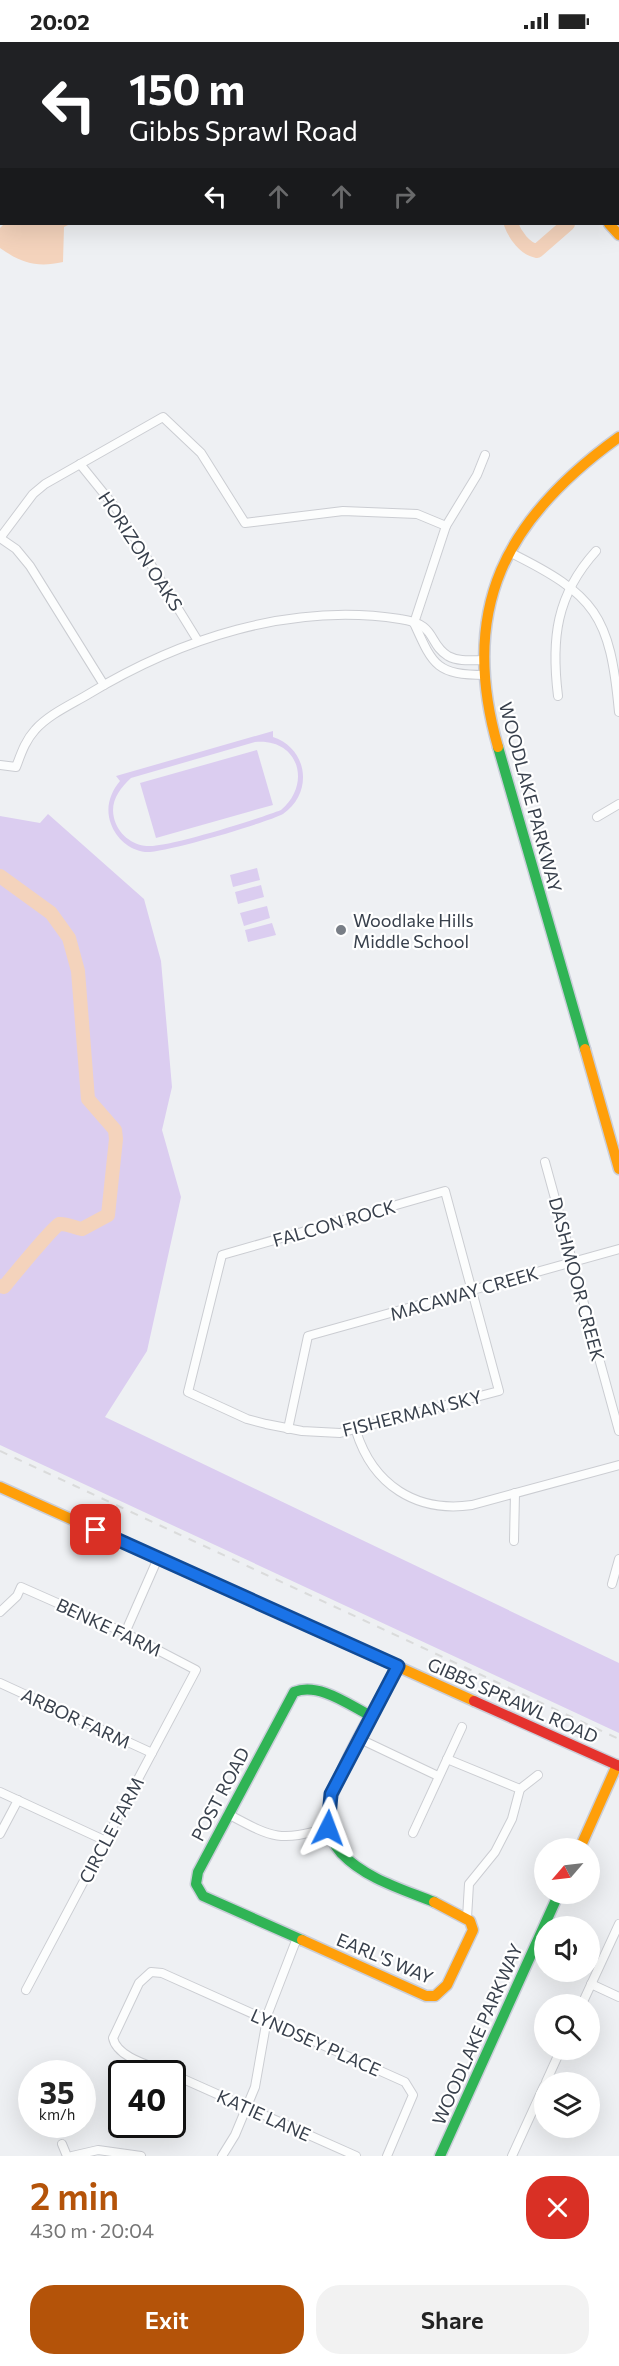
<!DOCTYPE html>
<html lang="en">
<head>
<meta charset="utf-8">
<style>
	:root { --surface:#fff; --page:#f2f2f2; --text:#222; --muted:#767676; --accent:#b45309 }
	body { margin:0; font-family:Commissioner,sans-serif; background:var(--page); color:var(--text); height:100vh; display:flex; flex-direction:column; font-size:22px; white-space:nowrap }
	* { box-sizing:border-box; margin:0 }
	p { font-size:20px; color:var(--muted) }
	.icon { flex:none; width:33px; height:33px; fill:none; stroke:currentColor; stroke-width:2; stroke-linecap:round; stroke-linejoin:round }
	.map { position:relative; height:2114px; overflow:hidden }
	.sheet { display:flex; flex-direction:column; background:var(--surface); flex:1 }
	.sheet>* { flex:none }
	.guide { position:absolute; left:0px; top:0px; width:620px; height:183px; box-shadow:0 6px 24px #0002; background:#202124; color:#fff; overflow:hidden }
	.needle { width:39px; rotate:242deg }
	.fabs { position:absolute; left:534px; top:1796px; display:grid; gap:12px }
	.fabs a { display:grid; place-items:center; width:66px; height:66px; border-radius:50%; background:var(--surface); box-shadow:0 6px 24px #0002; font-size:30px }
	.speed { position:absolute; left:18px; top:2018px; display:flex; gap:12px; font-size:30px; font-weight:700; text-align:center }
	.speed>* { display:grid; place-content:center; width:78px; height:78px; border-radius:50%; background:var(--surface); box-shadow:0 6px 24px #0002; line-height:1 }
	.speed small { font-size:15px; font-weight:400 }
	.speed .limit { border:3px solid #111; border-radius:9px; background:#fff; color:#111 }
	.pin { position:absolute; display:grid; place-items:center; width:51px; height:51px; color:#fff; margin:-26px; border-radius:12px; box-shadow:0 3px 9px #0006 }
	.me { position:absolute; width:66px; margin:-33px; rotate:3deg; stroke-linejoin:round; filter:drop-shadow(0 0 4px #0008) }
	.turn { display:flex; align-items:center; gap:21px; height:126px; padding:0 30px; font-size:27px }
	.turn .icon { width:78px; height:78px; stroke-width:2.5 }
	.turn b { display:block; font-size:42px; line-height:51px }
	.lanes { display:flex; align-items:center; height:57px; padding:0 30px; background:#0003; justify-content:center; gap:30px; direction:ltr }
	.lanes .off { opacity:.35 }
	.round { display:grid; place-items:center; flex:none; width:63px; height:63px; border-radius:24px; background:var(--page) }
	.head { display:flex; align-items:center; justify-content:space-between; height:102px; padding:0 30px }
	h1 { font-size:36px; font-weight:600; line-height:45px; color:var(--accent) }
	.cta { display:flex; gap:12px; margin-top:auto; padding:12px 30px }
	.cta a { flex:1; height:69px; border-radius:24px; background:var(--accent); color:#fff; font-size:24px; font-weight:600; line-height:69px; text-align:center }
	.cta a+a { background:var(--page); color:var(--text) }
	.status { display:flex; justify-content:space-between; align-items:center; height:42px; padding:0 30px; background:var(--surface); direction:ltr }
	.status svg { height:16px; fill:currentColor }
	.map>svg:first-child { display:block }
	.green { fill:#dbcdf0; fill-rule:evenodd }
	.water { fill:#f4d3bc }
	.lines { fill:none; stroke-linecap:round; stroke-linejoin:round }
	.river { stroke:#f4d3bc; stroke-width:14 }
	.street-casing { stroke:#cbcdd2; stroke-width:10 }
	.fast-casing { stroke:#caced9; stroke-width:13 }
	.slow-casing { stroke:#caced9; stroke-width:13 }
	.jam-casing { stroke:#caced9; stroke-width:13 }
	.street { stroke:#fcfdfd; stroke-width:8 }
	.fast { stroke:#30b455; stroke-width:10 }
	.slow { stroke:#ff9f0a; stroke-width:10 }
	.jam { stroke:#e5322d; stroke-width:10 }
	.rail { stroke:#dadbdb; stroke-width:2; stroke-dasharray:8 8; stroke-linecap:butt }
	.route-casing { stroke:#114b97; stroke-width:15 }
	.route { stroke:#1a73e8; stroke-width:10 }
	.poi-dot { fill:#787e86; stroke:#fff; stroke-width:2 }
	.labels { text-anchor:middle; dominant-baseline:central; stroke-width:4.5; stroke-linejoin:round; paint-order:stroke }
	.street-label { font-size:18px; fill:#38404c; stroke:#fff }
	.poi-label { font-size:18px; fill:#38404c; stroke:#fff; text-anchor:start }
</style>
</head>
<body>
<div class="status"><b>20:02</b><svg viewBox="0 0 49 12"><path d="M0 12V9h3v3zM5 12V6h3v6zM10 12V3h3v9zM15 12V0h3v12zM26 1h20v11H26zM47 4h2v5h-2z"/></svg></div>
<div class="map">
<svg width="619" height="2114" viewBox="0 0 619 2114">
	<rect width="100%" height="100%" fill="#eef0f3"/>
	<!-- green -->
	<g class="green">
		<path d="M273 689V695C309 707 313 752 283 772 266 781 161 812 145 810 129 808 116 796 111 782 105 766 110 751 120 739L116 734ZM255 700C299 696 312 742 281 768 258 777 167 806 147 804 132 803 118 792 114 776 110 760 119 747 131 736Z"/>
		<polygon points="257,708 273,763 156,796 140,741"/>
		<polygon points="48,772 144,857 161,919 172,1045 162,1088 181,1155 147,1309 105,1375 619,1621 619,1691 0,1403 0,774 40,781"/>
		<polygon points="257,826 260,838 233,845 230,833"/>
		<polygon points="261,843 264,855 238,862 235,850"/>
		<polygon points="267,864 270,876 244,884 240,871"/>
		<polygon points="272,881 276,893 248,900 245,888"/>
	</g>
	<!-- water -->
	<path class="water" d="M4 182H70L64 185 63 220C37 226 21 221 0 206V186Z"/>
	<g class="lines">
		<!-- river -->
		<g class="river">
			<polyline points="342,0 345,2"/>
			<polyline points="292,2 293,0"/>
			<polyline points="611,2 611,0"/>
			<path d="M511 182C515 193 525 207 537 209L568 182"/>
			<path d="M0 834 51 871 69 896 78 929 88 1057 115 1088 116 1097 108 1173 82 1187C75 1186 66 1181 59 1182 55 1183 11 1236 4 1245L0 1244"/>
		</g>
		<defs>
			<g id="street">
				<polyline points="442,2 443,0"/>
				<polyline points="80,422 118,469 198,599"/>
				<polyline points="0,496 33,452 45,442 163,375 201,411 245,481 343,469 417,472 446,484"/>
				<polyline points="0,496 16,507 30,524 104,643"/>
				<path d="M509 510C596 553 610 573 619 670"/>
				<polyline points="414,581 446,484 477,433 485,413"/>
				<path d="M414 581C433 623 436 633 485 633"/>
				<path d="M558 654C551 597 556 553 596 509"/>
				<path d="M0 723 16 725C21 712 25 699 35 688 48 673 70 663 87 653 179 597 291 560 400 577 438 582 427 601 448 614 459 620 472 618 484 618"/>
				<polyline points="597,775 619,762"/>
				<polyline points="545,1120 619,1389"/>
				<polygon points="445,1149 499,1349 340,1391 302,1389 266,1382 247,1377 188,1350 222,1213"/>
				<polyline points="288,1387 308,1294 619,1207"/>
				<path d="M356 1389C373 1443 416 1471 472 1463L619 1423"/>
				<polyline points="514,1499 515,1451"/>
				<polyline points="612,1542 619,1517"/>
				<polyline points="0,1570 17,1554 21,1545 125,1591 196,1628 26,1948"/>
				<polyline points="125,1591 158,1516"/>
				<polyline points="0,1641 152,1711"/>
				<polyline points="360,1697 438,1734"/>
				<polyline points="447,1717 520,1747 538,1733"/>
				<polyline points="0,1750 106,1799"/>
				<path d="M228 1772C273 1796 278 1800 328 1786"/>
				<polyline points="413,1791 462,1685"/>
				<polyline points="0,1792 18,1758"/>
				<polyline points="467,1876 469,1842 495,1810 512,1777 520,1747"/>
				<polyline points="591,1942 619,1955"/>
				<polyline points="582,1962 619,1882"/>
				<path d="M169 2031C152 2024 117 2016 113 1996L139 1941 151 1930 162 1931 405 2040 413 2053 387 2114"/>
				<polyline points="172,2032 356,2114"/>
				<polyline points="546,2040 561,2007"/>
				<polyline points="62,2102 67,2114"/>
				<polyline points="72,2114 98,2108 141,2114"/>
				<polyline points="222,2114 235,2093 255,2045 268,1971 297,1896"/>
				<polyline points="512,2114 544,2044"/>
			</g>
			<g id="fast">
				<polyline points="402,0 404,2"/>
				<polyline points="498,705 585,1007"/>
				<path d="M398 1624C380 1659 324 1746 328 1782 329 1793 334 1803 341 1811 366 1837 402 1847 434 1860"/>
				<path d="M302 1898 203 1854 196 1842 198 1830 294 1650C319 1640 349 1663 371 1674"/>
				<polyline points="440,2114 559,1851"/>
			</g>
			<g id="slow">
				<polyline points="609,182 619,193"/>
				<path d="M498 705C458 566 506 476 619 395"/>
				<polyline points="585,1007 619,1127"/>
				<polyline points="0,1445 474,1659"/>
				<polyline points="580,1806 617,1723"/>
				<polyline points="302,1898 426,1954 435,1954 447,1943 473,1888 470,1879 434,1860"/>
			</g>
			<polyline id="jam" points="474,1659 619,1724"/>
		</defs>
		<!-- street casing -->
		<use href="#street" class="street-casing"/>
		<!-- fast casing -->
		<use href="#fast" class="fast-casing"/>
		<!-- slow casing -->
		<use href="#slow" class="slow-casing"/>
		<!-- jam casing -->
		<use href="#jam" class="jam-casing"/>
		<!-- street -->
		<use href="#street" class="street"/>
		<!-- fast -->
		<use href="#fast" class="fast"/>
		<!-- slow -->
		<use href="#slow" class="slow"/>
		<!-- jam -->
		<use href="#jam" class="jam"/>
		<!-- rail -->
		<polyline class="rail" points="0,1409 619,1697"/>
	</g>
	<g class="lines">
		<defs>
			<polyline id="route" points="96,1488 398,1624 331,1752 328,1786"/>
		</defs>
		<!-- route casing -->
		<use href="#route" class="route-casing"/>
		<!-- route -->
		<use href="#route" class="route"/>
	</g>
	<!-- markers -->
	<circle class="poi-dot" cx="341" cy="888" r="6"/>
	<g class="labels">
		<!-- street labels -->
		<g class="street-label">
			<text transform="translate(141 509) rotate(57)">HORIZON OAKS</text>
			<text transform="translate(531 755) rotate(75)">WOODLAKE PARKWAY</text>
			<text transform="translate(334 1181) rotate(-16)">FALCON ROCK</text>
			<text transform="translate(577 1237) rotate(75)">DASHMOOR CREEK</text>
			<text transform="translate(464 1251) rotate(-16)">MACAWAY CREEK</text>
			<text transform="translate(412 1371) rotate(-14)">FISHERMAN SKY</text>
			<text transform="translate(109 1585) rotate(25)">BENKE FARM</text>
			<text transform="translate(513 1658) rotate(24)">GIBBS SPRAWL ROAD</text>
			<text transform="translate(76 1676) rotate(25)">ARBOR FARM</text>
			<text transform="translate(220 1752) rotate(-62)">POST ROAD</text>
			<text transform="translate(111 1788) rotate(-62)">CIRCLE FARM</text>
			<text transform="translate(385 1916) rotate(23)">EARL'S WAY</text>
			<text transform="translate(477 1992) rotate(-66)">WOODLAKE PARKWAY</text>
			<text transform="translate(316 2000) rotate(24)">LYNDSEY PLACE</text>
			<text transform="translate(264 2073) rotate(24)">KATIE LANE</text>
		</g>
		<!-- poi labels -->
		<g class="poi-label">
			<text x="353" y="878">Woodlake Hills<tspan x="353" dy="21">Middle School</tspan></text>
		</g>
	</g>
</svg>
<div class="fabs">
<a><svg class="needle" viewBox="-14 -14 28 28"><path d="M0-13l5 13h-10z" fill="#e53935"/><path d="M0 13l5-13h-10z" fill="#767676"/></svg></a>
<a><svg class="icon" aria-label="sound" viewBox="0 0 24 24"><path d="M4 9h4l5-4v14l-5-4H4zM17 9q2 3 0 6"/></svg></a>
<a><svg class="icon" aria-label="search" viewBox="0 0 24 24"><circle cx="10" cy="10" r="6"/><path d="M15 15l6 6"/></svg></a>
<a><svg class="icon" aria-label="layers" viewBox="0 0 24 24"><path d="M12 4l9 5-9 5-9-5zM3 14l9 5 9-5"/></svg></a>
</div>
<div class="speed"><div>35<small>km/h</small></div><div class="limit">40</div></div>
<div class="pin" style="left:96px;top:1488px;background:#d93025"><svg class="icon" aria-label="arrive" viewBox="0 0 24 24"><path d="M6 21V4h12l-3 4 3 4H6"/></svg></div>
<svg class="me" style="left:328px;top:1786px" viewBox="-20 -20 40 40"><path d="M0-17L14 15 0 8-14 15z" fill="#1a73e8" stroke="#fff" stroke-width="4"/></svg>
<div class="guide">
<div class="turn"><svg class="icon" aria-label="left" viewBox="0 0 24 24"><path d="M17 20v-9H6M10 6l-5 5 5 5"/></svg><div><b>150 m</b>Gibbs Sprawl Road</div></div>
<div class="lanes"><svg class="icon" aria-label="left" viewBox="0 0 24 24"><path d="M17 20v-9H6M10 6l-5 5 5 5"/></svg><svg class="icon off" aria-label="ahead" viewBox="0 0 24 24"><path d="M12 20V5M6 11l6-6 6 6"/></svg><svg class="icon off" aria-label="ahead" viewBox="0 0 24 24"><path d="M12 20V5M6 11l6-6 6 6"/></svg><svg class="icon off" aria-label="right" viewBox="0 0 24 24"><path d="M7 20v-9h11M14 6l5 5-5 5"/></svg></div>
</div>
</div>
<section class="sheet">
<div class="head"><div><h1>2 min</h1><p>430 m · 20:04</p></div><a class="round" style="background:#d93025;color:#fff"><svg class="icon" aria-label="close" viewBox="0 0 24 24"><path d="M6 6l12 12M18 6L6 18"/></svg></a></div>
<div class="cta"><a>Exit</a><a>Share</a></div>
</section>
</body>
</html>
